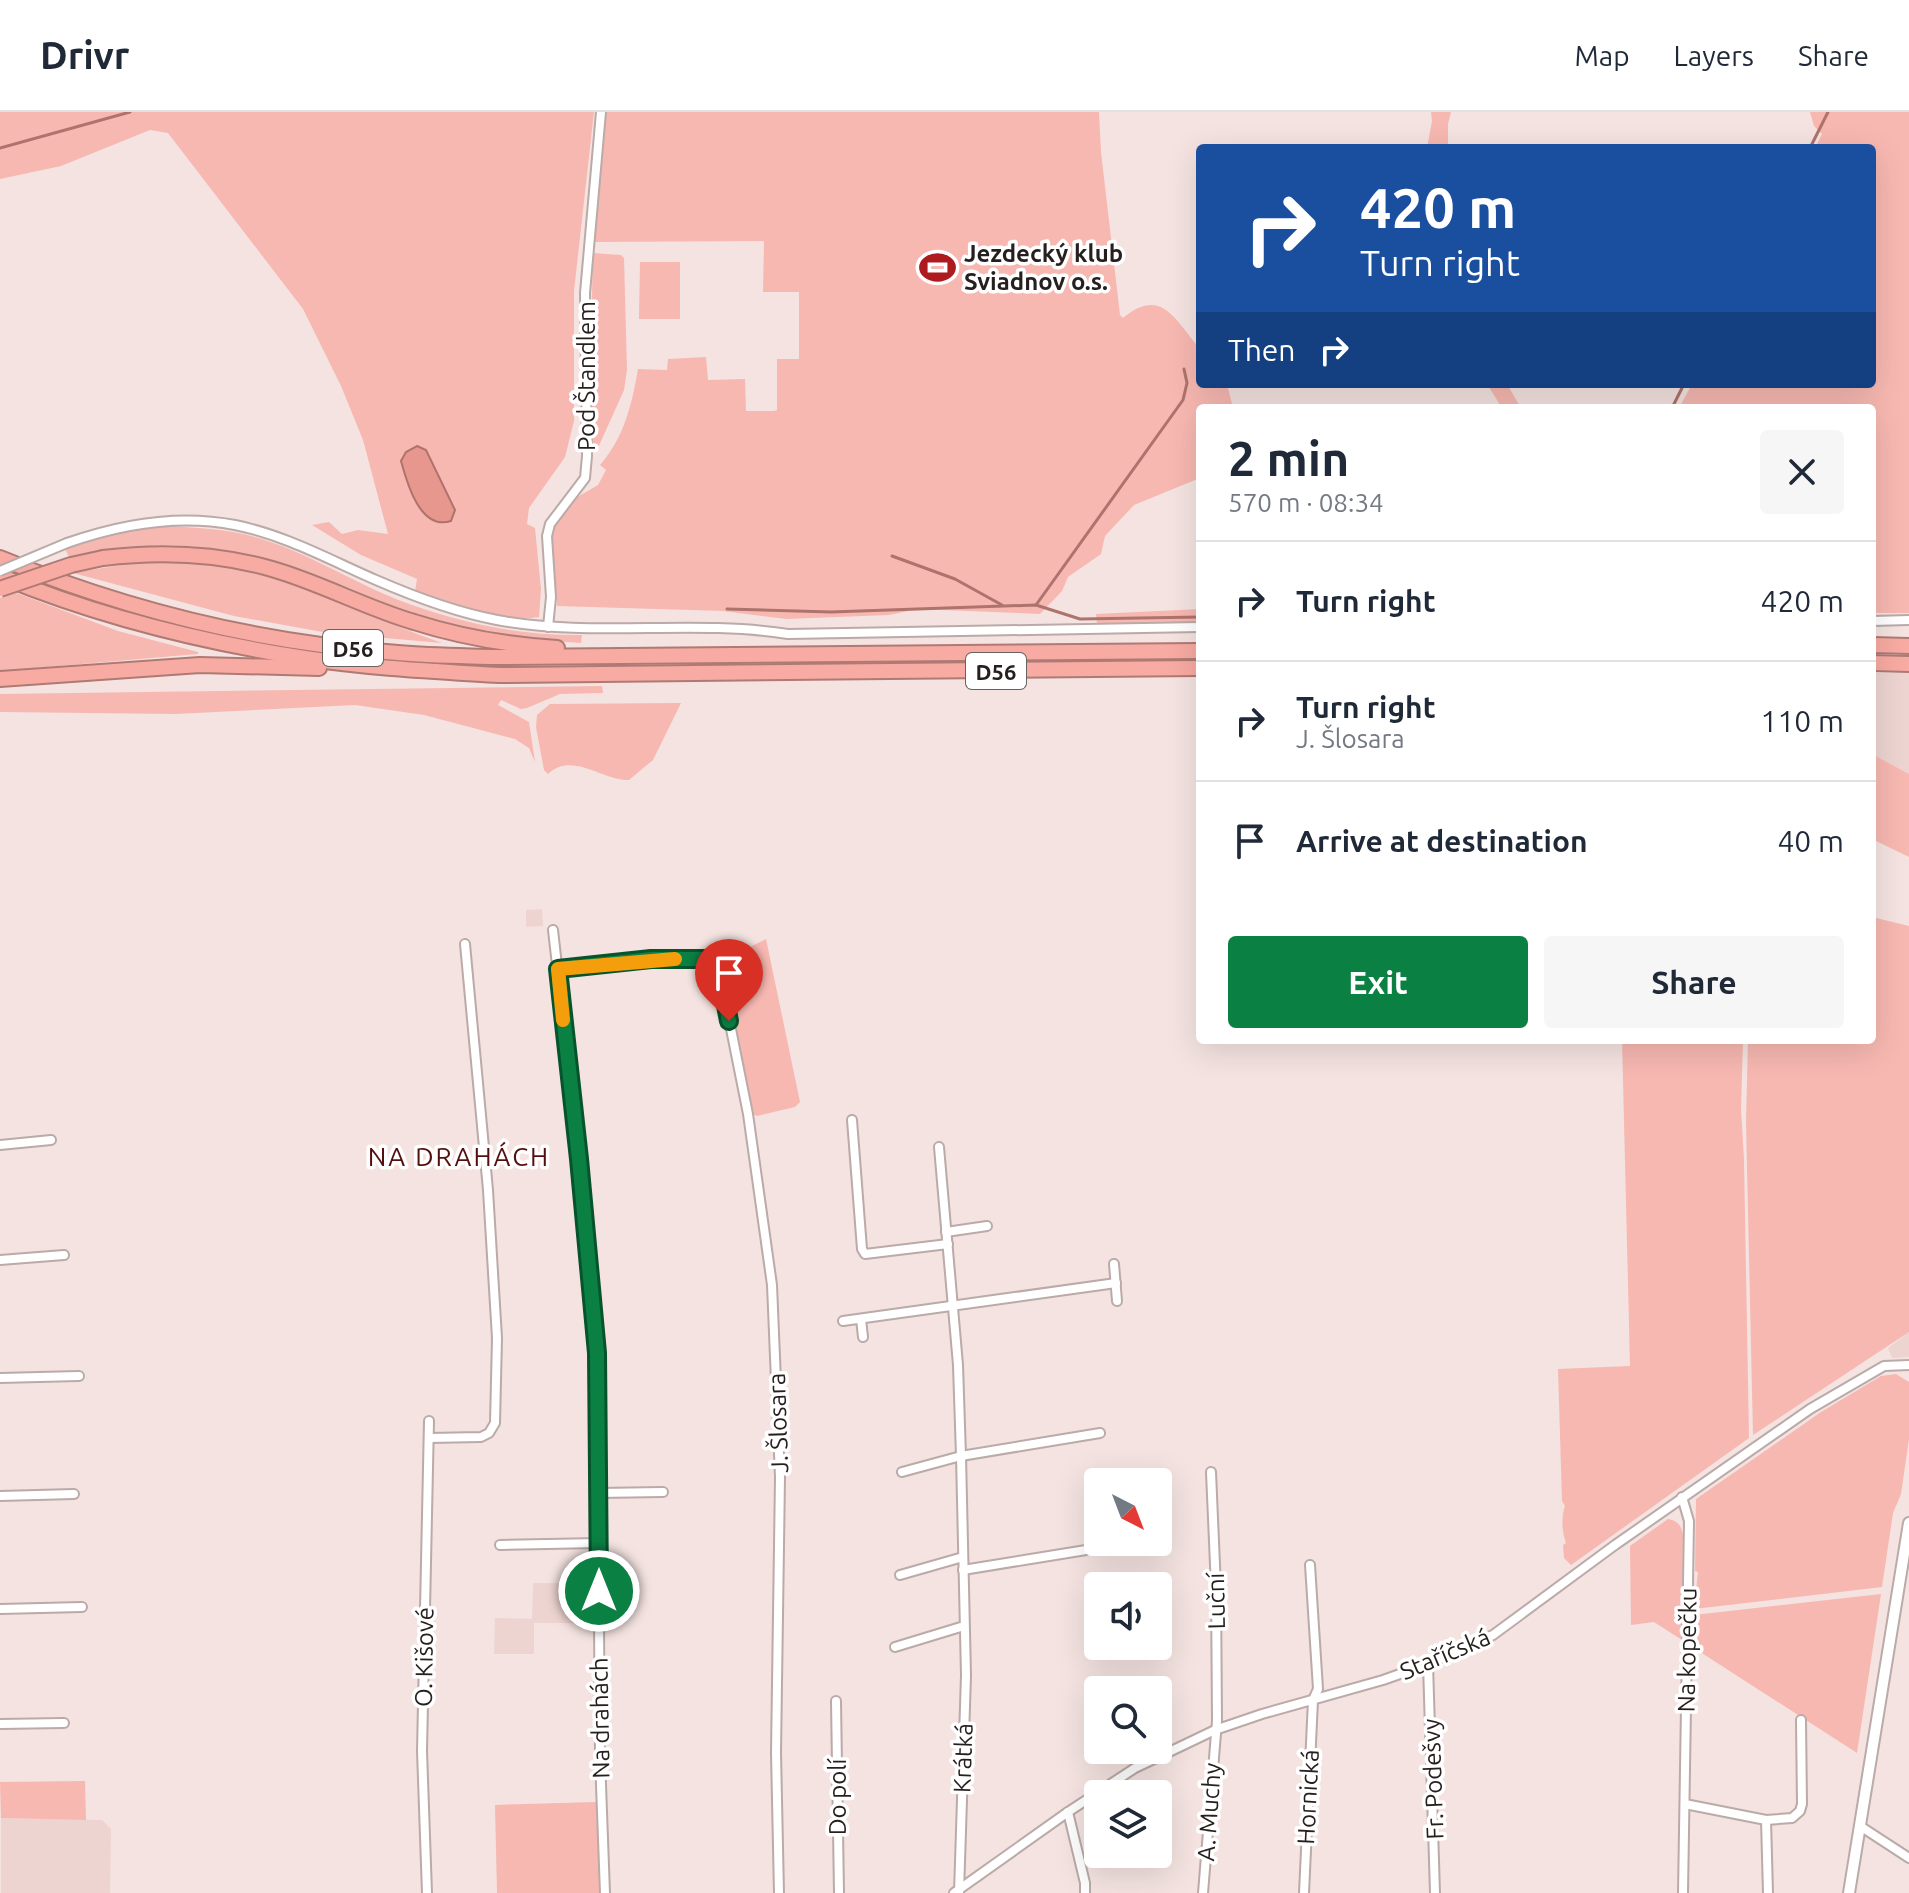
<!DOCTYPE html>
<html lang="en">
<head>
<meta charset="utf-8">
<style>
	:root { --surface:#fff; --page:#f6f6f7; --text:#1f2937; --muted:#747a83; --line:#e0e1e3; --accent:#0b8043 }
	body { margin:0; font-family:Ubuntu,sans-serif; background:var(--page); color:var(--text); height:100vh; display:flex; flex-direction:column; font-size:30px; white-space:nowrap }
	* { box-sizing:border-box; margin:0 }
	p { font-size:26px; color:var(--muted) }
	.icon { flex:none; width:44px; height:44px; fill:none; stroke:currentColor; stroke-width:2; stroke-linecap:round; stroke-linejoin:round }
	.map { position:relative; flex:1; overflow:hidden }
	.drawer { position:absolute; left:1196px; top:292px; width:680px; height:640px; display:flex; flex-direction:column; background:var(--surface); border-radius:8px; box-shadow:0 8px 32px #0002 }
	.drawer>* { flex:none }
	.guide { position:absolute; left:1196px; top:32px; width:680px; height:244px; border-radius:8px; box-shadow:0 8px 32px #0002; background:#1a4fa0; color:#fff; overflow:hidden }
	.needle { width:52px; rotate:138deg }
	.controls { position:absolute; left:1084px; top:1356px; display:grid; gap:16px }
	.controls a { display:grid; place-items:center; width:88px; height:88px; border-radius:8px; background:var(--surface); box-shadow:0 8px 32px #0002; font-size:40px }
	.pin { position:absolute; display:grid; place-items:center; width:68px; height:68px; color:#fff; margin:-82px -34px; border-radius:50% 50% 50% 0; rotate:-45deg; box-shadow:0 0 8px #0007 }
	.pin .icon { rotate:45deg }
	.me { position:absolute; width:88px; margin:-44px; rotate:0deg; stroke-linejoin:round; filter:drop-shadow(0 0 6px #0008) }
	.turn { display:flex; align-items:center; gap:28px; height:168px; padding:0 32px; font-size:36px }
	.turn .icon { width:104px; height:104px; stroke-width:2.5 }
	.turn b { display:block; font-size:56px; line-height:68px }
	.then { display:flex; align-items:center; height:76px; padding:0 32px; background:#0003; gap:16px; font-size:30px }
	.round { display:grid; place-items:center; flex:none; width:84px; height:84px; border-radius:8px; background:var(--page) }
	.head { display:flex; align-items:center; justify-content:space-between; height:136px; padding:0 32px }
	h1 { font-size:48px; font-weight:600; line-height:60px }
	.action { display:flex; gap:16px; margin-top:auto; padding:16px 32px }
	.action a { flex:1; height:92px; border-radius:8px; background:var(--accent); color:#fff; font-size:32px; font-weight:600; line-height:92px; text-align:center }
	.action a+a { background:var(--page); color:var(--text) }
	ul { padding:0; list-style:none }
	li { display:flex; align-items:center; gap:24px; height:120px; padding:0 32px; border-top:2px solid var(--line) }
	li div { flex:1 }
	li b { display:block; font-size:30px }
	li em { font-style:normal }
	header { display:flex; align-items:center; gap:48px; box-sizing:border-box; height:112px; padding:0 40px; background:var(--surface); border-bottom:2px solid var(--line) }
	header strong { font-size:38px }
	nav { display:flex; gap:44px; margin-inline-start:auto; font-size:28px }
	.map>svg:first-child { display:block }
	.built { fill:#edd4d1 }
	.green { fill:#f7b8b1 }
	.water { fill:#e8978e; stroke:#ae736c; stroke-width:2 }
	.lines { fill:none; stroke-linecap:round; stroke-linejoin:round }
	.stream { stroke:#ae736c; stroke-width:3 }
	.minor-casing { stroke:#baaaa8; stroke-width:12 }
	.tertiary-casing { stroke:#baaaa8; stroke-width:14 }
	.motorway-casing { stroke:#ae7a74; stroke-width:18 }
	.minor { stroke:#fff; stroke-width:8 }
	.tertiary { stroke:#fff; stroke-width:10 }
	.motorway { stroke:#f8aba2; stroke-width:14 }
	.minor-bridge-casing { stroke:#baaaa8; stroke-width:12; stroke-linecap:butt }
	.motorway-bridge-casing { stroke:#ae7a74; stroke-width:18; stroke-linecap:butt }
	.minor-bridge { stroke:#fff; stroke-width:8 }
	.motorway-bridge { stroke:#f8aba2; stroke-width:14 }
	.route-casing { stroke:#07532c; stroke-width:20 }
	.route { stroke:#0b8043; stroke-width:14 }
	.slow { stroke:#f59e0b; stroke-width:14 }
	.labels { text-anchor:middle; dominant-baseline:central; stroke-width:7; stroke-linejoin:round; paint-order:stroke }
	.shield { fill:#fff; stroke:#666262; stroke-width:2 }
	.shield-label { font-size:22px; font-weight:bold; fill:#251f1e }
	.poi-label { font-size:24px; font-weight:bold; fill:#251f1e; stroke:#fff; text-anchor:start }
	.street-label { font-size:24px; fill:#251f1e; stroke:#fff }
	.neighbourhood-label { font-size:26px; letter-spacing:2px; fill:#530f0e; stroke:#fff }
</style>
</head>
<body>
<header>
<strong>Drivr</strong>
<nav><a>Map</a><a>Layers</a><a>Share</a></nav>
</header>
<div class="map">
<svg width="1909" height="1781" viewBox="0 0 1909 1781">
	<rect width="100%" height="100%" fill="#f4e3e1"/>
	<!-- built -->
	<g class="built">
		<polygon points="1872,561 1909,561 1909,662 1872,642"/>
		<polygon points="542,797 543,814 526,815 526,798"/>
		<polygon points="1909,1220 1909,1245 1892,1246 1888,1236"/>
		<polygon points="533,1471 594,1471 594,1511 534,1511 534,1542 494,1542 495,1506 532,1507"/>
		<polygon points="1,1706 102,1708 111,1717 110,1781 1,1781"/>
	</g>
	<!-- green -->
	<g class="green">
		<path d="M0 0H594L574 179V309L565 345 529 396 527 412 535 416 541 477 539 505C503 512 449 491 415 480L417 467 361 443 312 413 329 410 342 422 358 418 388 422 363 328 341 274 303 197 168 21 150 18 61 54 0 67Z"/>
		<path d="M604 0H1099L1101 40 1120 203 1123 206C1162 174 1175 208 1200 237V272H1227L1233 296H1200V366L1134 393 1105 424 1101 442 1068 465 1062 479 1040 502 918 497 889 503 787 507 723 499 557 494 551 426 554 412 574 387 598 373 606 358 600 353C624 326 632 292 638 257L667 258 668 247 706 245 708 268 745 267 746 299H774L777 298V247H799V180H763L764 129 594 130Z"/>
		<polygon points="1431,0 1451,0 1448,12 1448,36 1427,36 1432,9"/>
		<polygon points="1810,0 1909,0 1909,501 1872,501 1872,296 1679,296 1692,272 1872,272 1872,36 1815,36 1822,22 1814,14"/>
		<polygon points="593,141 621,143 624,146 627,258 624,278 597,338 593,336 591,225"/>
		<polygon points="640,150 680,150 680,207 639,207"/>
		<polygon points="1487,272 1507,272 1521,296 1502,296"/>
		<path d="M170 414C198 416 228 417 255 425 305 439 349 468 396 487 455 510 519 524 582 523L581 531C540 528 499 527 459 517 397 501 342 469 281 451 210 430 141 428 69 445L65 437C100 424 132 417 170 414Z"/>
		<path d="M144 449C191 448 239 452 283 467 338 486 388 513 442 531L328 521 234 504 73 461Z"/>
		<polygon points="14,480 118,519 198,540 198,542 0,559 0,486"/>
		<polygon points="1200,497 1200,511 1097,512 1096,502"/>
		<polygon points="602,574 603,581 560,582 527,596 521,597 501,588 498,593 529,610 535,650 529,636 515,627 424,603 355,593 176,602 0,600 0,582"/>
		<path d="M681 591 653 648 629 668C601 668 572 639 548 662L544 658 536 615 537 603 550 592Z"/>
		<polygon points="1872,642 1909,662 1909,745 1872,727"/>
		<polygon points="1872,805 1909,814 1909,1220 1753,1323 1746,1010 1748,928 1872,928"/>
		<polygon points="766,827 800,990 795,995 757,1004 751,1001 722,849"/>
		<path d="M1622 928H1743L1741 997 1744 1048 1749 1326 1571 1453 1564 1446 1563 1433 1566 1431C1562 1421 1561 1404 1565 1394L1562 1389 1558 1257 1630 1254Z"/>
		<polygon points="1896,1262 1909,1270 1909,1327 1901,1382 1893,1401 1882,1475 1694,1497 1698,1460 1695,1459 1696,1387 1821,1300 1881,1264"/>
		<path d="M1668 1407C1678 1409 1681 1413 1683 1423L1682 1528 1654 1510 1631 1513 1630 1434Z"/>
		<polygon points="1881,1482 1857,1641 1694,1536 1694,1503"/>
		<polygon points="85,1669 86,1708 1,1706 0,1670"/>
		<polygon points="596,1690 600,1781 497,1781 495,1693"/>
	</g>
	<!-- water -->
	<path class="water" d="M417 334 426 338 455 398 451 409C420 419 407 371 401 349L406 340Z"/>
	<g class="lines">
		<!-- stream -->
		<g class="stream">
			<polyline points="0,36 130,0"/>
			<polyline points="1810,36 1828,0"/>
			<polyline points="1672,296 1684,272"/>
			<polyline points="892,444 955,467 1002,493"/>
			<polyline points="1036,493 1183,288 1187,271 1184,257"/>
			<polyline points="727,497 831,500 1036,493 1080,507 1200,505"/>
		</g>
		<defs>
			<g id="minor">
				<path d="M67 431C121 412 179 402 235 413 285 423 330 448 376 468 415 485 455 500 497 508 593 526 692 507 788 522L1200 515"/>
				<polyline points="1872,509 1909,508"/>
				<polyline points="548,515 551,485 547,424 550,412 585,366 587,344 585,181 601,0"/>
				<polyline points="553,818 579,1047 597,1241 600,1646 605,1781"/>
				<polyline points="558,857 651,847 717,847 748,1002 772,1173 780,1365 776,1641 779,1781"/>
				<polyline points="852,1008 862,1137 865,1142 948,1132"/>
				<polyline points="0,1033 51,1028"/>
				<polyline points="939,1035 958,1253 961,1344 966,1563 959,1781"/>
				<polyline points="946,1120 987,1114"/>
				<polyline points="0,1148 64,1143"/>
				<polyline points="1114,1152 1117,1189"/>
				<polyline points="861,1207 863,1225"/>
				<polyline points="843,1209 1116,1171"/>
				<polyline points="0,1266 79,1264"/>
				<polyline points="429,1326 481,1325 489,1321 495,1311 497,1226 488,1078 465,832"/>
				<polyline points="902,1360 961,1344 1100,1321"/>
				<polyline points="598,1381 663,1380"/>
				<polyline points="0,1384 74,1382"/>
				<polyline points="1682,1385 1689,1409 1683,1781"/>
				<polyline points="500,1433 599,1431"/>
				<polyline points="963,1458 1086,1438"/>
				<polyline points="900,1463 963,1445"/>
				<polyline points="0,1497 82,1495"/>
				<polyline points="895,1535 964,1514"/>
				<polyline points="1428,1552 1435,1781"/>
				<polyline points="836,1589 839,1781"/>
				<polyline points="0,1612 64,1611"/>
				<polyline points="1685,1692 1766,1708 1792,1706 1800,1699 1802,1692 1801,1608"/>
				<polyline points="1068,1700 1085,1771 1085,1781"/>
				<polyline points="1766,1708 1768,1781"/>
				<polyline points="1860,1714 1909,1746"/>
				<polyline points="427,1781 422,1639 429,1309"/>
				<polyline points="954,1781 1068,1700 1135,1656 1169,1640 1215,1618 1262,1602 1383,1568 1428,1552 1493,1523 1615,1433 1810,1297 1884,1254 1909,1253"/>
				<polyline points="1203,1781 1217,1609 1216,1476 1211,1360"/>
				<polyline points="1304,1781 1313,1588 1318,1577 1310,1453"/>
			</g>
			<polyline id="tertiary" points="1849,1781 1909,1411"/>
			<g id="motorway">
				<path d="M0 446C126 498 262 531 398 541 430 544 463 544 496 545L1200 539"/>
				<path d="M103 446C160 439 217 441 272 457 321 471 366 496 414 510 461 525 509 533 557 536"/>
				<path d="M0 464C97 504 201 530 305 546 369 556 435 559 499 563L1200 556"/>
				<polyline points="1872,533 1909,534"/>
				<polyline points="1872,551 1909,552"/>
				<polyline points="0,567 200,553 319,556"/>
			</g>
		</defs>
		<!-- minor casing -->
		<use href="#minor" class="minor-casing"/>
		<!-- tertiary casing -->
		<use href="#tertiary" class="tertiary-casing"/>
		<!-- motorway casing -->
		<use href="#motorway" class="motorway-casing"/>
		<!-- minor -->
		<use href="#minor" class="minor"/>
		<!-- tertiary -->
		<use href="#tertiary" class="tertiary"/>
		<!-- motorway -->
		<use href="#motorway" class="motorway"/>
		<defs>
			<polyline id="minor-bridge" points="0,459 67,431"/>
			<polyline id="motorway-bridge" points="0,477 71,453 103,446"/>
		</defs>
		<!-- minor-bridge casing -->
		<use href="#minor-bridge" class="minor-bridge-casing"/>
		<!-- motorway-bridge casing -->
		<use href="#motorway-bridge" class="motorway-bridge-casing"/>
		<!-- minor-bridge -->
		<use href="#minor-bridge" class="minor-bridge"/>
		<!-- motorway-bridge -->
		<use href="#motorway-bridge" class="motorway-bridge"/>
	</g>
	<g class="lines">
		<defs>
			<polyline id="route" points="599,1479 597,1241 579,1047 558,857 651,847 717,847 729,909"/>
		</defs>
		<!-- route casing -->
		<use href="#route" class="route-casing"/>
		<!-- route -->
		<use href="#route" class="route"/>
		<!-- slow -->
		<polyline class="slow" points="563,908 558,857 675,847"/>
	</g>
	<!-- icons -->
	<defs>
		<symbol id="stadium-bare" viewBox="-9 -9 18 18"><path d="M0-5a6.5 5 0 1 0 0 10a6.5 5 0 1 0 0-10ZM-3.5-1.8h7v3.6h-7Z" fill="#ad1b1f" stroke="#fff" stroke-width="2.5" paint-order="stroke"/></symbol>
	</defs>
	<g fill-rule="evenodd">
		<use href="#stadium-bare" x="912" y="130" width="51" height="51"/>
	</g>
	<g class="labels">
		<!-- shield labels -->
		<g class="shield">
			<rect x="323" y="518" width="60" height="36" rx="6"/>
			<rect x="966" y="541" width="60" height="36" rx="6"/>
		</g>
		<g class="shield-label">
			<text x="353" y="536">D56</text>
			<text x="996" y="559">D56</text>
		</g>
		<!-- poi labels -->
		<g class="poi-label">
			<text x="964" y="141">Jezdecký klub<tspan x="964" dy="28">Sviadnov o.s.</tspan></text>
		</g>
		<!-- street labels -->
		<g class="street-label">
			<text transform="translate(586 264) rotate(-90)">Pod Štandlem</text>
			<text transform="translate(778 1311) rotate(-92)">J. Šlosara</text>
			<text transform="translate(1216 1489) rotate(-91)">Luční</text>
			<text transform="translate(1687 1538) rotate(-89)">Na kopečku</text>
			<text transform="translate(1445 1542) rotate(-23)">Staříčská</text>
			<text transform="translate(424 1545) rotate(-89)">O. Kišové</text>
			<text transform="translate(600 1606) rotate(-91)">Na drahách</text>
			<text transform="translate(963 1646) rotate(-88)">Krátká</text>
			<text transform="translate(1433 1667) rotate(-92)">Fr. Podešvy</text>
			<text transform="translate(837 1685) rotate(-90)">Do polí</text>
			<text transform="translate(1308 1685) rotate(-87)">Hornická</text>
			<text transform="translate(1209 1700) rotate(-86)">A. Muchy</text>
		</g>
		<!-- neighbourhood labels -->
		<g class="neighbourhood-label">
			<text x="459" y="1044">NA DRAHÁCH</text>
		</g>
	</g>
</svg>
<div class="controls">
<a><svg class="needle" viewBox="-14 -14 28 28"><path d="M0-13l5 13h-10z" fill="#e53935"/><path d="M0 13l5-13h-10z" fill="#747a83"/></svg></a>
<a><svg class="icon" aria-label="sound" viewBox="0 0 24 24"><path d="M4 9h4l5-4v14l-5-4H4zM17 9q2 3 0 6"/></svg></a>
<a><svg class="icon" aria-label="search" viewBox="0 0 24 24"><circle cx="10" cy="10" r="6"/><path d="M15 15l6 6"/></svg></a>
<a><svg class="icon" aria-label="layers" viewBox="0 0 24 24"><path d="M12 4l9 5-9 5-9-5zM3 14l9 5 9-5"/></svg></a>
</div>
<div class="pin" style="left:729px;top:909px;background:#d93025"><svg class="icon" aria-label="arrive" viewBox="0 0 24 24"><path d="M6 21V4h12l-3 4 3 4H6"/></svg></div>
<svg class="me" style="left:599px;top:1479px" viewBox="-20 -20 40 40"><circle r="17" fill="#0b8043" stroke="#fff" stroke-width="3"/><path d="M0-11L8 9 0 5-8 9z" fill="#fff"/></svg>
<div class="guide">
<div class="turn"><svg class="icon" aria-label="right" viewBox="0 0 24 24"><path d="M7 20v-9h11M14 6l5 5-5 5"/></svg><div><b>420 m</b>Turn right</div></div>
<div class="then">Then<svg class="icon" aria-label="right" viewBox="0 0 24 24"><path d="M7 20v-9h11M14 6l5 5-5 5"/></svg></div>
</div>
<section class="drawer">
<div class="head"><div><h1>2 min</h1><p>570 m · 08:34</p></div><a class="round"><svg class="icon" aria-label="close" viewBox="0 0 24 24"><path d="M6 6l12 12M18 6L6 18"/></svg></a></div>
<ul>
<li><svg class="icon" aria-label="right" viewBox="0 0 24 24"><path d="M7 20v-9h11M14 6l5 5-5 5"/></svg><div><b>Turn right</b></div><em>420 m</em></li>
<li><svg class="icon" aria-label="right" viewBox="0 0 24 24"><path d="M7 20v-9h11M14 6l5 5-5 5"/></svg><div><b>Turn right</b><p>J. Šlosara</p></div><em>110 m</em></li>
<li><svg class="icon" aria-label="arrive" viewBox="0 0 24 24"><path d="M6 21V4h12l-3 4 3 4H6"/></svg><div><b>Arrive at destination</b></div><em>40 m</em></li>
</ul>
<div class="action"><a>Exit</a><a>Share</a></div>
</section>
</div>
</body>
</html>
